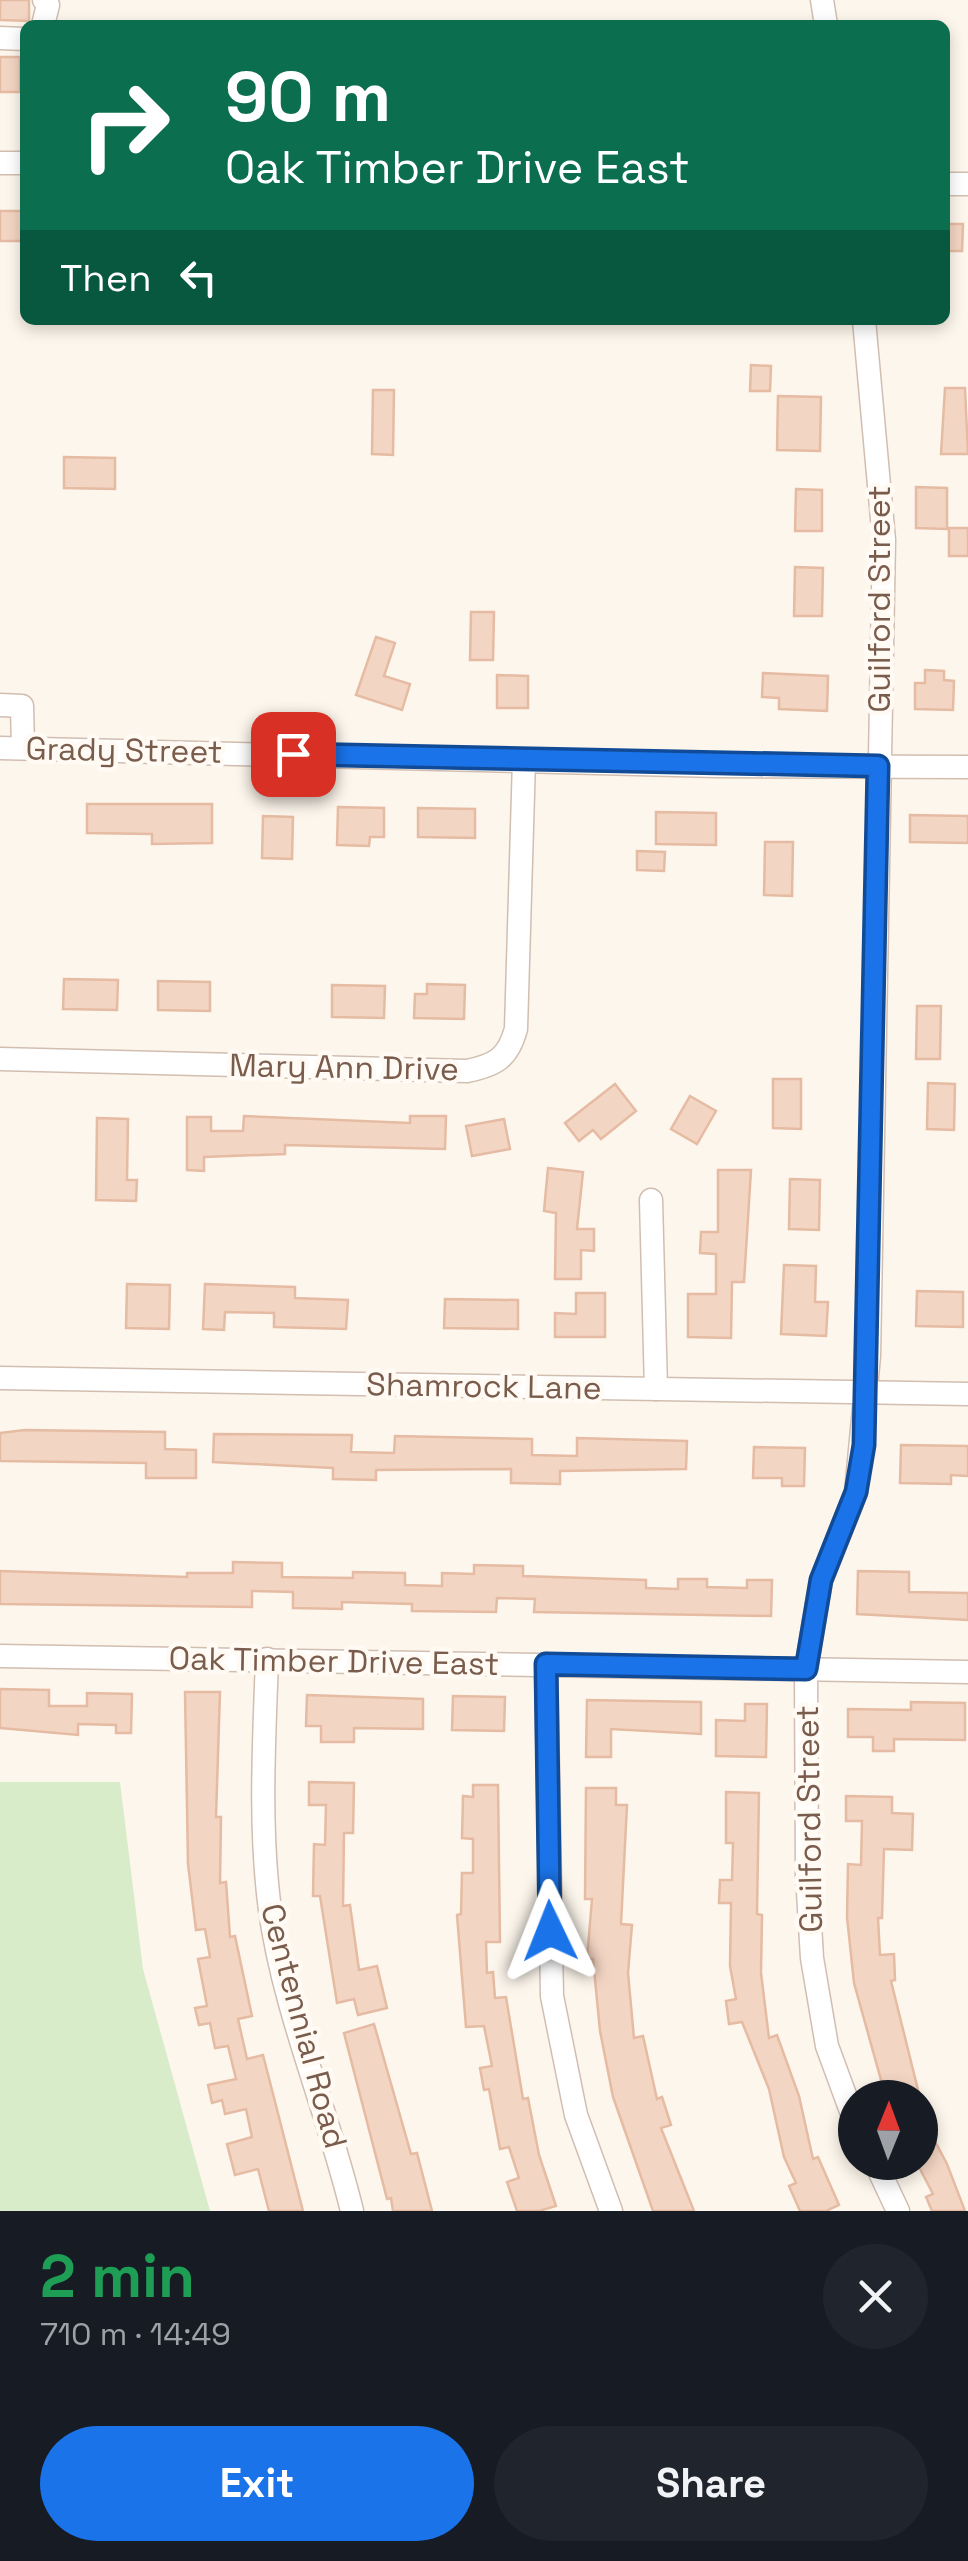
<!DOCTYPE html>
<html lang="en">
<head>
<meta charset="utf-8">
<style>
	:root { --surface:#171b24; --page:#20242c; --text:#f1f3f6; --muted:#9ea1a6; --accent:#1a73e8 }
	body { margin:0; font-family:"Space Grotesk",sans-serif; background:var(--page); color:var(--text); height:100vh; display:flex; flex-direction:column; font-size:38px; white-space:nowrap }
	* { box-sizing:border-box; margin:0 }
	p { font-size:32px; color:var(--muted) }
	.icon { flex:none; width:55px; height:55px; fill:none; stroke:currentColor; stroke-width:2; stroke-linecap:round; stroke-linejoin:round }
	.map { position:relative; height:2211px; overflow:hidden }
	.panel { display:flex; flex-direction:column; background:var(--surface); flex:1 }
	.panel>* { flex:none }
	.banner { position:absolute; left:20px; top:20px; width:930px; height:305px; border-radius:15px; box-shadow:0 5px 15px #0003; background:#0b6e4f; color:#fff; overflow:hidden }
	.needle { width:65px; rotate:1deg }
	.fabs { position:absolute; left:838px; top:2080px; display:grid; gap:20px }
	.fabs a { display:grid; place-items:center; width:100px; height:100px; border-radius:50%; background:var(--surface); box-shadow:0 5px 15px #0003; font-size:50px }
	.pin { position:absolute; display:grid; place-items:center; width:85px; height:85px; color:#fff; margin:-42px; border-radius:20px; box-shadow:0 5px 15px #0006 }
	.me { position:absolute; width:110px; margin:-55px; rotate:358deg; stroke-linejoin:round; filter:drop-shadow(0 0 8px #0008) }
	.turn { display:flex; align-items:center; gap:35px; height:210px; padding:0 40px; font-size:45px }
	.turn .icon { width:130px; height:130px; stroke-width:2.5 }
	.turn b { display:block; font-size:70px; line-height:85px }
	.then { display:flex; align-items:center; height:95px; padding:0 40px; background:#0003; gap:20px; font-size:38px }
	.round { display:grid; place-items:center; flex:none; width:105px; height:105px; border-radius:52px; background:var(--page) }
	.summary { display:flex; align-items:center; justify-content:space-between; height:170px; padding:0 40px }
	h1 { font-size:60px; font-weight:600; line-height:75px; color:#1e9e55 }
	.primary-button { display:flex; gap:20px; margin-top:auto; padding:20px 40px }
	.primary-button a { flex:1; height:115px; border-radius:60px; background:var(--accent); color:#fff; font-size:40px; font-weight:600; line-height:115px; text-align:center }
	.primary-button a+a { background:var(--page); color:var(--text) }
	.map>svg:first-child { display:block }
	.green { fill:#d8ecc9 }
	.building { fill:#f3d5c3; stroke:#e6bba3; stroke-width:2.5 }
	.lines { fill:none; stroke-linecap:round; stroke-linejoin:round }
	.minor-casing { stroke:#d1beb0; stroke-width:25 }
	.minor { stroke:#fff; stroke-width:22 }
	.route-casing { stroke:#114b97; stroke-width:25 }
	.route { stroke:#1a73e8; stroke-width:18 }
	.labels { text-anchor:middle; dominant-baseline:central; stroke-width:9; stroke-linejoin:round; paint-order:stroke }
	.street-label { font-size:32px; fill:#7a5c4d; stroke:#fffaf3 }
</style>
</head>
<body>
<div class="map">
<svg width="968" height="2211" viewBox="0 0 968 2211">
	<rect width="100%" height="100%" fill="#fdf6ec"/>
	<!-- green -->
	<polygon class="green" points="0,1782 120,1782 143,1969 210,2211 0,2211"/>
	<!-- building -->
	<g class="building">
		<polygon points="0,0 29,0 29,21 0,20"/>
		<rect x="0" y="57" width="20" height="35"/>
		<rect x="0" y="211" width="25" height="30"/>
		<polygon points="945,224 963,224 962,251 945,251"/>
		<polygon points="751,365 771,366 770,391 750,391"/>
		<polygon points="945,388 965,388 968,454 941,454"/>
		<polygon points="373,390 394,390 393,455 372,454"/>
		<polygon points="778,396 821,397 820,451 777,450"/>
		<polygon points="64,457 115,458 115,489 64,488"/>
		<polygon points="916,487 947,488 947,529 916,528"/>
		<polygon points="796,489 822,490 822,531 795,531"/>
		<rect x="949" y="528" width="19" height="28"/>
		<polygon points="795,567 823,568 822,616 794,616"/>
		<polygon points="471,612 494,612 493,660 470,660"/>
		<polygon points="376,637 395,643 384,676 410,684 402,710 356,695"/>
		<polygon points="925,670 944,671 944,680 954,681 953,710 915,709 915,683 925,683"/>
		<polygon points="763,673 828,676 827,711 779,709 779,698 762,697"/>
		<polygon points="497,675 528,676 528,708 497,708"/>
		<polygon points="87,804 212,804 212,843 152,844 152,834 87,833"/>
		<polygon points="338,807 384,808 384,837 370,837 369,846 337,845"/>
		<polygon points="418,808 475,809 475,838 418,837"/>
		<polygon points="656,812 716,813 716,845 656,844"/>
		<polygon points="910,815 968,816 968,843 910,842"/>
		<polygon points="263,816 293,817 292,859 262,858"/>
		<polygon points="765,842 793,842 792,896 764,895"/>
		<polygon points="637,851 665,852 664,871 637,870"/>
		<polygon points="64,979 118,980 117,1010 63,1009"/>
		<polygon points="158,981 210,982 210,1011 158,1010"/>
		<polygon points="427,984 465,985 464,1019 414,1018 415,994 427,994"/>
		<polygon points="332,985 385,986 384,1018 332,1017"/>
		<polygon points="917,1006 941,1006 940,1059 916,1059"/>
		<polygon points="773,1079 801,1079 801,1129 773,1128"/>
		<polygon points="928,1083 955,1084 954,1130 927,1129"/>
		<polygon points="615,1084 636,1111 601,1139 593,1130 579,1141 565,1123"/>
		<polygon points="690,1096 716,1111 697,1144 671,1129"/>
		<polygon points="244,1116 410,1123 410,1116 446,1116 445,1149 285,1145 285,1154 204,1157 204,1171 187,1170 187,1117 211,1117 211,1131 243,1131"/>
		<polygon points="97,1118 128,1119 127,1180 137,1180 136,1201 96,1200"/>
		<polygon points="504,1119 510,1149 472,1156 466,1126"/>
		<polygon points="548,1168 583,1172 577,1229 594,1229 594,1251 581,1250 581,1279 555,1279 556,1213 544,1211"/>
		<polygon points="718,1170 751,1170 744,1282 732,1282 731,1338 688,1337 688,1294 716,1294 716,1254 700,1253 701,1232 718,1232"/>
		<polygon points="790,1179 820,1180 819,1230 789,1229"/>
		<polygon points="784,1265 816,1266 815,1302 828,1302 826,1336 781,1334"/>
		<polygon points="127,1284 170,1285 169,1329 126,1328"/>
		<polygon points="205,1284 295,1287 295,1298 348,1300 346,1329 274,1327 274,1313 225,1312 224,1330 203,1329"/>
		<polygon points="917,1291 963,1292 963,1327 916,1326"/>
		<polygon points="576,1293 605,1293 605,1337 555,1337 555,1313 576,1314"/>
		<polygon points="445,1299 518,1300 518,1329 444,1328"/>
		<polygon points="25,1430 165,1432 165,1449 196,1450 196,1478 146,1478 146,1463 0,1461 0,1433"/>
		<polygon points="214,1434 352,1435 351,1452 394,1453 395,1436 532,1439 532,1455 577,1456 577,1438 687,1441 686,1469 560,1471 560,1484 511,1483 511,1469 376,1470 376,1480 333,1479 333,1468 213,1462"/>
		<polygon points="901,1445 968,1446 968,1476 951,1475 951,1484 900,1483"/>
		<polygon points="754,1447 805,1448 804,1486 782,1486 782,1478 753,1478"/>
		<polygon points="233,1562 282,1563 282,1577 353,1578 353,1572 405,1573 405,1585 442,1586 442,1573 474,1574 474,1565 523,1566 523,1576 646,1580 646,1588 678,1589 678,1579 707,1579 707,1587 747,1588 747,1580 772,1580 771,1616 534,1612 535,1599 497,1598 496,1612 412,1611 412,1604 342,1602 342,1609 293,1608 293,1592 252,1591 252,1607 0,1604 0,1571 187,1577 187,1573 233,1573"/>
		<polygon points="858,1571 909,1572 909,1592 968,1593 968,1620 857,1614"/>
		<polygon points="0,1689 49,1690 49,1706 87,1706 87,1693 132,1694 131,1733 116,1733 116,1725 78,1724 78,1735 0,1728"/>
		<polygon points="185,1692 220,1692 216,1817 221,1817 220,1883 226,1882 230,1937 235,1936 252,2016 238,2019 247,2059 263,2055 303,2211 269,2211 258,2169 235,2175 227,2144 252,2137 246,2109 225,2114 222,2100 212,2103 208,2085 236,2079 228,2046 215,2048 210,2023 199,2025 195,2008 207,2006 198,1959 210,1957 205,1929 196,1930 188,1864"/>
		<polygon points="307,1695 423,1699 423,1729 354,1728 354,1742 321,1742 321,1726 306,1726"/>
		<polygon points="453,1696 505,1697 504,1731 452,1730"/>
		<polygon points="587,1700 701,1702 701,1734 611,1729 611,1757 586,1757"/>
		<polygon points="911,1702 965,1703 965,1740 894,1739 894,1751 873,1751 873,1737 848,1737 848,1709 911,1710"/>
		<polygon points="745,1704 767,1704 766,1757 716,1756 716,1720 745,1721"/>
		<polygon points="309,1782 354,1783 353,1833 344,1833 343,1906 350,1905 359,1970 377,1966 387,2008 358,2015 354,1999 337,2003 320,1896 313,1896 314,1844 325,1845 326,1805 309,1805"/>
		<polygon points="473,1785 498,1785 500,1942 486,1942 487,1973 493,1972 495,1998 506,1997 523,2099 528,2098 539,2155 556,2206 539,2211 517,2211 507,2182 519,2178 509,2147 500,2149 489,2089 484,2090 480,2068 492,2066 484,2026 466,2027 457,1915 461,1914 462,1873 473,1873 473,1839 462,1838 463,1796 473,1797"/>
		<polygon points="586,1788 616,1788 616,1805 627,1805 621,1924 632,1925 628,1973 634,2038 643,2036 657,2099 662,2097 671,2125 661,2128 694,2211 653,2211 613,2097 600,2031 593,1959 587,1959 592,1899 585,1899"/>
		<polygon points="726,1792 759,1793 757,1914 762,1915 761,1973 769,2038 777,2035 799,2096 813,2159 818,2157 839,2205 826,2211 800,2211 789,2186 796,2183 784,2157 769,2089 742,2022 729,2024 726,2001 736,1999 730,1966 731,1903 719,1903 720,1880 732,1880 733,1843 726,1843"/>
		<polygon points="846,1796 892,1797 892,1813 913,1814 912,1850 884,1849 882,1918 878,1918 880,1955 894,1954 895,1980 891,1981 920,2098 886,2098 854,1983 847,1917 848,1864 861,1865 862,1821 846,1821"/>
		<polygon points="374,2024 411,2154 417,2153 432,2211 393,2211 391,2198 387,2199 344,2033"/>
		<polygon points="920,2113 947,2164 965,2211 932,2211 926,2197 933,2194 920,2169"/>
	</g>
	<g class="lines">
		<defs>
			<g id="minor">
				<polyline points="822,0 826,25"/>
				<polyline points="43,25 48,5 44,0"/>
				<polyline points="0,38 25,39"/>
				<polyline points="0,163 25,163"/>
				<polyline points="945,184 968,184"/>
				<polyline points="0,705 22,706 23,748"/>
				<polyline points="0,748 716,766 968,767"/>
				<path d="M0 1059 467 1071C496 1065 508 1058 516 1029L524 760"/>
				<polyline points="651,1200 656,1389"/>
				<polyline points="0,1378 968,1394"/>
				<polyline points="0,1656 968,1672"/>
				<path d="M267 1659C264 1743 259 1827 270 1910 284 2012 328 2111 352 2211"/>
				<polyline points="546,1664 552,1996 576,2115 611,2211"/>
				<polyline points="855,2122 827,2046 812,1958 807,1875 806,1669 821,1580 856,1492 869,1356 884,540 864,320"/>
				<polyline points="875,2162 898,2211"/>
			</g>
		</defs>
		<!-- minor casing -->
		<use href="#minor" class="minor-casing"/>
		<!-- minor -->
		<use href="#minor" class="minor"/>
	</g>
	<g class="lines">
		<defs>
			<polyline id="route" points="293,754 878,766 864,1445 856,1492 821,1580 806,1669 546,1664 550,1931"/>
		</defs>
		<!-- route casing -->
		<use href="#route" class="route-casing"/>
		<!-- route -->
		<use href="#route" class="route"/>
	</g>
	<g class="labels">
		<!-- street labels -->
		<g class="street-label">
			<text transform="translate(879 599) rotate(-90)">Guilford Street</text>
			<text transform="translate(124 750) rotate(1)">Grady Street</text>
			<text transform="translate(344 1067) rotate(1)">Mary Ann Drive</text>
			<text transform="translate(484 1386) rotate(1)">Shamrock Lane</text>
			<text transform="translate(334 1661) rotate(1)">Oak Timber Drive East</text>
			<text transform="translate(809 1819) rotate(-91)">Guilford Street</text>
			<text transform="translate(304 2026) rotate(75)">Centennial Road</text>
		</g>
	</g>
</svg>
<div class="fabs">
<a><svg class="needle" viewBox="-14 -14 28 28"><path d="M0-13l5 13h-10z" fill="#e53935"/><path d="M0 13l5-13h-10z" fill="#9ea1a6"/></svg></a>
</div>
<div class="pin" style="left:293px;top:754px;background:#d93025"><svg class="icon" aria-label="arrive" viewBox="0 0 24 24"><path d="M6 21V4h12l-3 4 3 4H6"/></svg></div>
<svg class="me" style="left:550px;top:1931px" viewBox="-20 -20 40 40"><path d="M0-17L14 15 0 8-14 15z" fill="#1a73e8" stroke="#fff" stroke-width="4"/></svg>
<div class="banner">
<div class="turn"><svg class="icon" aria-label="right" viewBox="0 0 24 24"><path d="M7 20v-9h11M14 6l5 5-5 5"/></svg><div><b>90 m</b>Oak Timber Drive East</div></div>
<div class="then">Then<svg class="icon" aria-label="left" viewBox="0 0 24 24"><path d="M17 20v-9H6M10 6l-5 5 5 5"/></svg></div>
</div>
</div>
<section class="panel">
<div class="summary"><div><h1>2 min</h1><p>710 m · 14:49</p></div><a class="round"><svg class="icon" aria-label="close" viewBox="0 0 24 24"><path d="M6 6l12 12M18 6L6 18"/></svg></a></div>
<div class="primary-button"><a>Exit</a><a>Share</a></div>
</section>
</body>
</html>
